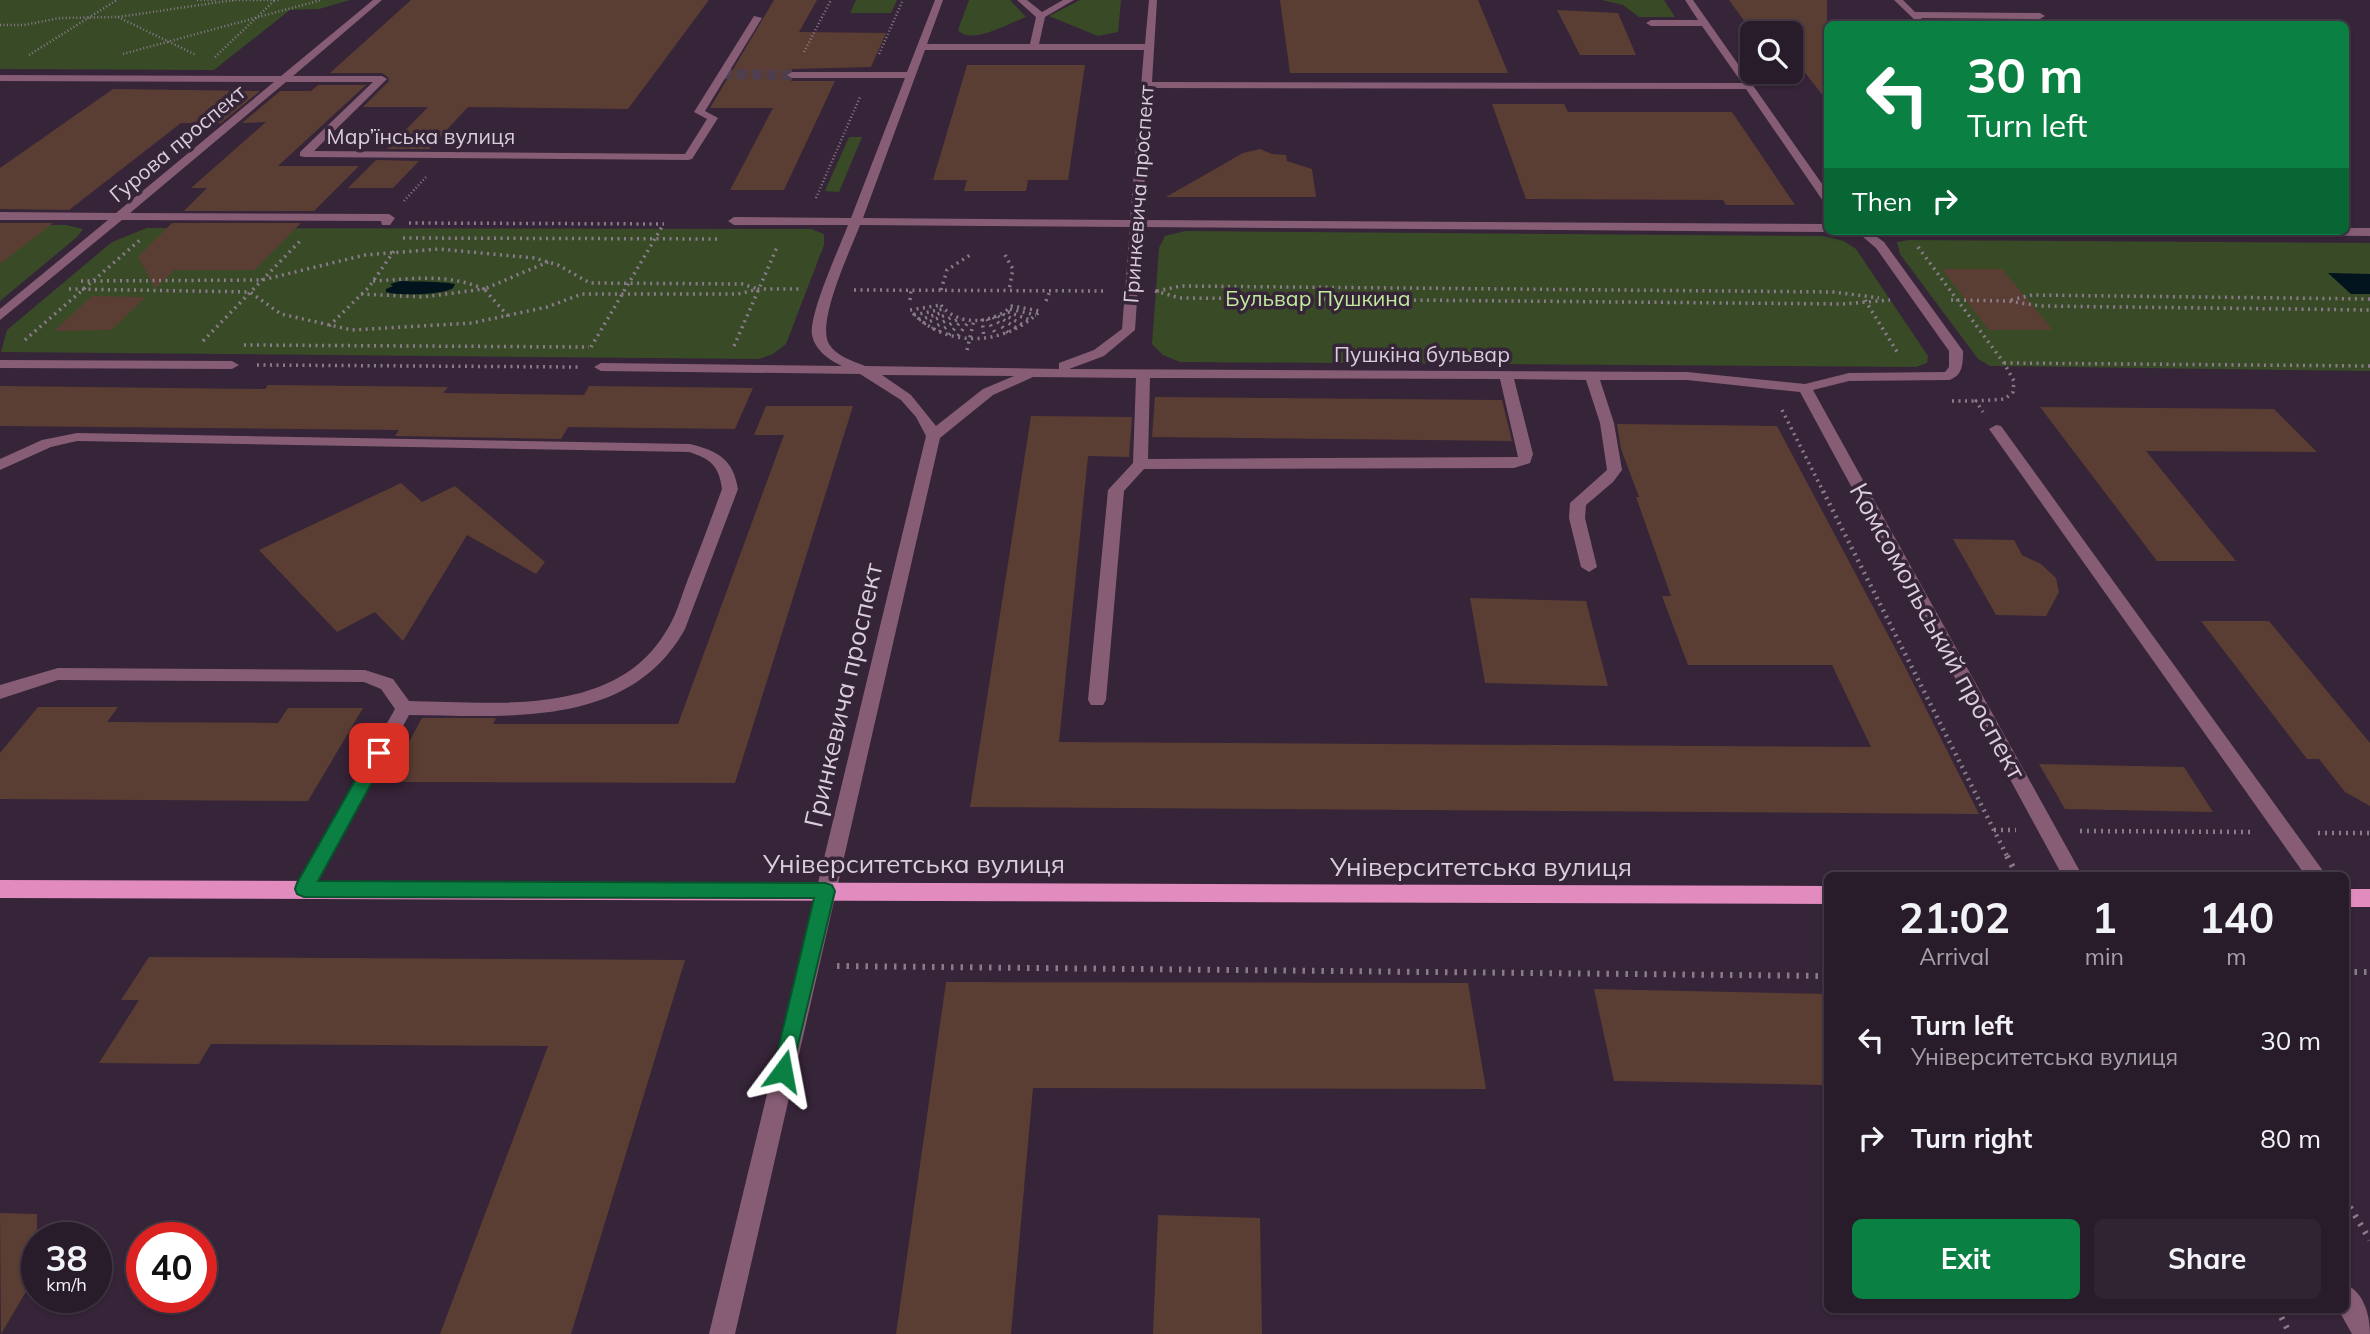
<!DOCTYPE html>
<html lang="en">
<head>
<meta charset="utf-8">
<style>
	:root { --surface:#281b2a; --page:#302432; --text:#f1f3f6; --muted:#a5a1a8; --line:#443947; --accent:#0b8043 }
	body { margin:0; font-family:Mulish,sans-serif; background:var(--page); color:var(--text); height:100vh; display:flex; flex-direction:column; font-size:26px; white-space:nowrap }
	* { box-sizing:border-box; margin:0 }
	p { font-size:23px; color:var(--muted) }
	.icon { flex:none; width:38px; height:38px; fill:none; stroke:currentColor; stroke-width:2; stroke-linecap:round; stroke-linejoin:round }
	.map { position:relative; flex:1; overflow:hidden }
	.side { position:absolute; left:1824px; top:872px; width:525px; height:441px; display:flex; flex-direction:column; background:var(--surface); border-radius:10px; box-shadow:0 2px 5px #0004,0 0 0 2px var(--line) }
	.side>* { flex:none }
	.top-card { position:absolute; left:1824px; top:21px; width:525px; height:214px; border-radius:10px; box-shadow:0 2px 5px #0004,0 0 0 2px var(--line); background:#0b8043; color:#fff; overflow:hidden }
	.controls { position:absolute; left:1740px; top:21px; display:grid; gap:14px }
	.controls a { display:grid; place-items:center; width:63px; height:63px; border-radius:10px; background:var(--surface); box-shadow:0 2px 5px #0004,0 0 0 2px var(--line); font-size:35px }
	.speed { position:absolute; left:21px; top:1222px; display:flex; gap:14px; font-size:35px; font-weight:700; text-align:center }
	.speed>* { display:grid; place-content:center; width:91px; height:91px; border-radius:50%; background:var(--surface); box-shadow:0 2px 5px #0004,0 0 0 2px var(--line); line-height:1 }
	.speed small { font-size:18px; font-weight:400 }
	.speed .limit { border:10px solid #d22; background:#fff; color:#111 }
	.pin { position:absolute; display:grid; place-items:center; width:60px; height:60px; color:#fff; margin:-30px; border-radius:14px; box-shadow:0 4px 10px #0006 }
	.me { position:absolute; width:77px; margin:-38px; rotate:13deg; stroke-linejoin:round; filter:drop-shadow(0 0 5px #0008) }
	.turn { display:flex; align-items:center; gap:24px; height:147px; padding:0 28px; font-size:32px }
	.turn .icon { width:91px; height:91px; stroke-width:2.5 }
	.turn b { display:block; font-size:49px; line-height:60px }
	.then { display:flex; align-items:center; height:66px; padding:0 28px; background:#0003; gap:14px; font-size:26px }
	.eta { display:flex; justify-content:space-evenly; align-items:center; height:119px; text-align:center }
	.eta b { font-size:42px; font-weight:700; line-height:49px }
	.cta { display:flex; gap:14px; margin-top:auto; padding:14px 28px }
	.cta a { flex:1; height:80px; border-radius:10px; background:var(--accent); color:#fff; font-size:28px; font-weight:700; line-height:80px; text-align:center }
	.cta a+a { background:var(--page); color:var(--text) }
	ul { padding:0; list-style:none }
	li { display:flex; align-items:center; gap:21px; height:98px; padding:0 28px }
	li div { flex:1 }
	li b { display:block; font-size:26px }
	li em { font-style:normal }
	.map>svg:first-child { display:block }
	.green { fill:#384b26 }
	.water { fill:#01131d }
	.building { fill:#5b3e33 }
	.lines { fill:none; stroke-linecap:round; stroke-linejoin:round }
	.minor-tunnel { stroke:#4f3e50; stroke-width:10; stroke-dasharray:10 5; stroke-linecap:butt }
	.path-far3 { stroke:#8a7b8b; stroke-width:2.5; stroke-dasharray:1 2.5; stroke-linecap:butt }
	.path-far2 { stroke:#8a7b8b; stroke-width:3.5; stroke-dasharray:2 4.5; stroke-linecap:butt }
	.path-far1 { stroke:#8a7b8b; stroke-width:4.5; stroke-dasharray:2 5; stroke-linecap:butt }
	.path { stroke:#8a7b8b; stroke-width:6; stroke-dasharray:2.5 7; stroke-linecap:butt }
	.minor { fill:#865d75; fill-rule:evenodd }
	.major { fill:#e18bbf; fill-rule:evenodd }
	.route { fill:#0b8043; stroke:#07532c; stroke-width:2 }
	.labels { text-anchor:middle; dominant-baseline:central; stroke-width:7; stroke-linejoin:round; paint-order:stroke }
	.far-street-label { font-size:21px; fill:#dacedb; stroke:#362438 }
	.far-park-label { font-size:21px; fill:#c0eb9b; stroke:#362438 }
	.street-label { font-size:26px; fill:#dacedb; stroke:#362438 }
</style>
</head>
<body>
<div class="map">
<svg width="2370" height="1334" viewBox="0 0 2370 1334">
	<rect width="100%" height="100%" fill="#362438"/>
	<!-- green -->
	<g class="green">
		<polygon points="0,0 350,0 319,9 290,10 214,70 0,69"/>
		<polygon points="856,0 897,0 891,13 850,13"/>
		<path d="M969 0H1010L1026 17C1009 23 971 46 958 30Z"/>
		<polygon points="1080,0 1121,0 1118,32 1098,36 1049,16"/>
		<polygon points="1602,0 1664,0 1675,17 1639,17 1623,5"/>
		<polygon points="849,137 862,137 839,192 825,191"/>
		<polygon points="0,225 66,225 83,229 77,237 0,301"/>
		<polygon points="147,228 811,229 824,234 824,245 786,344 773,354 759,359 1,352 7,330 112,242"/>
		<polygon points="1185,231 1823,236 1844,241 1856,249 1928,356 1927,363 1916,367 1180,362 1163,355 1152,344 1159,248 1165,236"/>
		<polygon points="1908,240 2370,243 2370,371 1990,366 1978,359 1900,254 1897,242"/>
	</g>
	<!-- water -->
	<g class="water">
		<polygon points="2328,273 2370,274 2370,294 2351,294"/>
		<path d="M401 281C419 282 437 281 455 284L453 288C443 295 397 296 386 292V289L393 286 390 284Z"/>
	</g>
	<!-- building -->
	<g class="building">
		<polygon points="411,0 709,0 628,109 468,107 429,149 387,149 428,107 363,107 389,81 388,77 382,73 330,73"/>
		<polygon points="774,0 817,0 799,32 886,33 871,67 792,69 786,73 785,76 792,81 835,81 784,190 730,190 773,108 710,108"/>
		<polygon points="1280,0 1478,0 1508,73 1290,73"/>
		<polygon points="1729,0 1827,0 1827,101 1790,53 1790,33 1753,33"/>
		<polygon points="1557,10 1618,13 1636,55 1580,55"/>
		<polygon points="967,65 1085,65 1068,180 1028,180 1026,191 964,191 967,180 933,180"/>
		<polygon points="318,85 366,85 278,166 359,166 314,211 184,211 207,188 191,188 266,122 242,123 280,91 311,91"/>
		<polygon points="113,89 260,91 221,123 181,123 69,210 0,209 0,168"/>
		<polygon points="1492,104 1564,104 1568,112 1732,112 1795,205 1726,205 1723,200 1526,199"/>
		<polygon points="1260,149 1272,154 1286,155 1287,161 1312,169 1316,197 1166,197 1243,153"/>
		<polygon points="376,160 419,161 393,188 348,188"/>
		<polygon points="0,223 53,223 0,264"/>
		<polygon points="172,223 301,223 254,270 174,270 155,288 138,257"/>
		<polygon points="1942,269 2002,269 2053,330 1989,330"/>
		<polygon points="92,296 146,297 111,330 54,331"/>
		<polygon points="268,385 448,387 443,393 584,395 589,386 753,388 735,429 568,427 561,439 395,436 399,430 0,426 0,386 265,389"/>
		<polygon points="1155,397 1502,400 1512,441 1152,437"/>
		<polygon points="766,406 853,406 735,783 387,782 422,718 496,718 493,724 678,724 784,435 754,435"/>
		<polygon points="2040,407 2274,409 2317,452 2146,451 2236,561 2157,561"/>
		<polygon points="1031,416 1132,417 1129,457 1088,456 1059,742 1871,747 1832,665 1688,665 1662,596 1671,596 1636,497 1639,497 1621,449 1617,424 1777,426 1904,665 1979,814 970,807"/>
		<polygon points="401,483 422,502 455,486 545,562 536,574 467,535 403,641 375,612 337,632 259,550"/>
		<polygon points="1953,539 2014,540 2022,555 2041,564 2056,578 2059,592 2046,616 1996,615"/>
		<polygon points="1470,598 1586,601 1608,686 1485,683"/>
		<polygon points="2201,621 2269,621 2370,743 2370,806 2345,792 2319,759 2307,759"/>
		<polygon points="38,707 118,707 107,722 278,723 288,708 363,708 308,801 0,799 0,753"/>
		<polygon points="2039,764 2184,767 2213,812 2065,809"/>
		<polygon points="149,957 685,960 571,1334 440,1334 548,1046 211,1044 199,1064 99,1063 139,1000 121,1000"/>
		<polygon points="946,982 1468,983 1486,1089 1033,1088 1011,1334 896,1334"/>
		<polygon points="1594,989 1827,994 1827,1085 1614,1081"/>
		<polygon points="0,1213 37,1214 37,1273 1,1334"/>
		<polygon points="1158,1215 1260,1218 1262,1334 1153,1334"/>
	</g>
	<g class="lines">
		<!-- minor-tunnel -->
		<polyline class="minor-tunnel" points="722,74 792,75"/>
		<!-- path-far3 -->
		<g class="path-far3">
			<polyline points="197,0 216,0"/>
			<polyline points="232,0 280,0"/>
			<polyline points="118,17 196,55"/>
			<polyline points="0,25 24,25 60,18 118,17 234,0"/>
			<polyline points="804,52 831,0"/>
			<polyline points="123,54 321,0"/>
			<polyline points="879,54 903,0"/>
			<polyline points="29,55 117,0"/>
			<polyline points="215,57 275,0"/>
			<polyline points="816,198 860,97"/>
			<polyline points="404,201 426,177"/>
		</g>
		<!-- path-far2 -->
		<g class="path-far2">
			<polyline points="409,223 664,224"/>
			<polyline points="403,238 720,239"/>
			<polyline points="1918,247 2004,363 2014,381 2013,392 2005,399 1976,401 1983,412"/>
			<polyline points="1005,255 1013,269 1009,290"/>
			<polyline points="81,281 262,280 365,255 439,249 534,258 558,265 590,283 742,284 758,289"/>
			<polyline points="69,289 250,292 281,314 352,330 472,323 547,307 582,294 738,294 759,289 803,289"/>
			<polyline points="854,290 1107,291"/>
			<polyline points="941,290 947,270 970,255"/>
			<polyline points="1155,291 1180,298 1843,304 1890,300"/>
			<polyline points="1157,291 1181,286 1834,292 1879,298"/>
			<path d="M361 294 423 297 484 289C446 273 413 279 373 281"/>
			<polyline points="910,300 911,290"/>
			<polyline points="1865,300 1899,355"/>
			<polyline points="1951,300 2008,301 2041,306 2370,310"/>
			<polyline points="2011,300 2032,295 2370,299"/>
			<polyline points="1046,301 1050,291"/>
			<path d="M941 305C958 327 993 324 1012 306L1040 311C1004 347 944 349 910 310Z"/>
			<polyline points="1010,309 1036,315"/>
			<polyline points="1008,312 1030,320"/>
			<polyline points="1003,314 1023,325"/>
			<polyline points="914,315 943,309"/>
			<polyline points="508,316 484,289 548,262"/>
			<polyline points="998,316 1016,328"/>
			<polyline points="993,317 1008,333"/>
			<polyline points="982,319 984,338"/>
			<polyline points="987,319 997,336"/>
			<polyline points="919,320 944,312"/>
			<polyline points="924,324 948,314"/>
			<polyline points="329,326 369,287 394,251"/>
			<polyline points="932,329 953,316"/>
			<polyline points="939,332 958,319"/>
			<polyline points="949,335 962,320"/>
			<polyline points="958,336 969,321"/>
			<polyline points="25,340 140,240"/>
			<polyline points="203,341 302,239"/>
			<polyline points="244,345 589,347"/>
			<polyline points="734,346 778,245"/>
			<polyline points="591,347 663,225"/>
			<polyline points="967,350 974,320"/>
			<polyline points="2004,363 2370,366"/>
			<polyline points="257,365 578,367"/>
			<polyline points="1952,401 1976,401"/>
			<polyline points="1782,410 1824,493"/>
		</g>
		<!-- path-far1 -->
		<g class="path-far1">
			<polyline points="1823,491 2008,858"/>
			<polyline points="1994,830 2016,830"/>
			<polyline points="2080,831 2250,832"/>
			<polyline points="2318,833 2370,833"/>
		</g>
		<!-- path -->
		<g class="path">
			<polyline points="2007,856 2017,875"/>
			<polyline points="837,966 1827,976"/>
			<polyline points="2345,972 2370,972"/>
			<polyline points="2345,1199 2370,1240"/>
			<polyline points="2277,1309 2290,1334"/>
		</g>
		<!-- minor -->
		<g class="minor">
			<polygon points="373,0 382,0 293,76 382,76 387,79 314,151 685,154 707,119 694,112 754,16 762,18 705,111 718,118 692,159 688,160 304,157 300,156 300,152 373,82 286,82 130,213 389,214 395,218 390,225 382,225 381,221 122,220 0,320 0,309 108,220 0,220 0,212 116,213 274,82 0,81 0,75 281,76"/>
			<path d="M935 0H943L927 44H1030L1036 17 1017 0H1027L1042 12 1063 0H1074L1045 17 1039 44H1145L1149 0H1157L1152 82 1742 83 1702 26H1651L1646 23 1651 20H1698L1685 0H1693L1827 191V202L1823 201 1746 89 1151 88 1142 220 1827 224V231H1829L1827 232 1142 227 1135 330 1104 356 1069 369 1687 372 1805 384 1849 373 1945 372 1949 367V351L1876 248 1856 231H1869L1884 242 1963 351C1963 363 1963 376 1949 380L1849 381 1813 390 2082 875H2062L1800 392 1687 380H1600L1614 423 1622 470 1613 482 1586 505 1585 518 1597 567 1589 572 1581 567 1569 518 1570 503 1607 470 1600 423 1586 380 1514 379 1533 454 1530 463 1514 468 1144 469 1124 491 1106 700 1103 705H1091L1088 700 1108 490 1133 463 1136 378 1033 377 993 395 940 438 735 1334H709L926 436 916 417 901 400 860 374 601 371 594 367 601 363 842 366C829 360 815 350 812 335 809 313 839 249 848 225H734L728 221 734 217 851 218 905 78H792L787 75 792 72H907ZM925 50H1144L1130 220 863 218ZM860 225 1130 227 1122 329 1094 350 1059 363V369L865 366C853 361 836 356 829 344 816 322 851 249 860 225ZM882 375 1014 376 983 389 936 426 911 395ZM1150 378 1500 379 1518 457 1148 459Z"/>
			<polygon points="1894,0 1903,0 1915,12 2040,13 2045,16 2040,19 1921,18 1925,22 1919,24"/>
			<polygon points="2345,228 2370,228 2370,236 2253,235 2247,231 2345,231"/>
			<polygon points="0,360 232,361 239,365 232,369 0,368"/>
			<polygon points="1996,425 2001,426 2326,875 2305,875 1989,429"/>
			<path d="M77 433 690 444C718 451 733 459 738 489L685 629C630 729 507 716 409 715L311 895 304 898 297 895 294 889 395 709 381 689 364 682 58 680 0 699V685L58 668 365 670 393 679 409 701C493 702 613 718 665 633 676 617 681 597 688 579 700 549 711 519 722 489 719 466 711 459 689 452L77 441 51 447 0 470V459L42 440Z"/>
			<path d="M2345 1284C2364 1292 2370 1315 2370 1334H2352L2338 1309H2345Z"/>
		</g>
		<!-- major -->
		<g class="major">
			<polygon points="0,880 1827,886 1827,904 0,898"/>
			<rect x="2345" y="889" width="25" height="18"/>
		</g>
	</g>
	<!-- route -->
	<polygon class="route" points="379,747 385,749 388,753 318,881 825,883 832,885 835,891 790,1078 783,1081 776,1078 773,1071 814,898 304,897 297,894 295,889 297,883 373,749"/>
	<g class="labels">
		<!-- far-street labels -->
		<g class="far-street-label">
			<text x="421" y="136">Мар’їнська вулиця</text>
			<text transform="translate(177 143) rotate(-40)">Гурова проспект</text>
			<text transform="translate(1138 194) rotate(-86)">Гринкевича проспект</text>
			<text x="1422" y="354">Пушкіна бульвар</text>
		</g>
		<!-- far-park labels -->
		<g class="far-park-label">
			<text x="1318" y="298">Бульвар Пушкина</text>
		</g>
		<!-- street labels -->
		<g class="street-label">
			<text transform="translate(1938 631) rotate(61)">Комсомольський проспект</text>
			<text transform="translate(843 695) rotate(-77)">Гринкевича проспект</text>
			<text x="914" y="863">Університетська вулиця</text>
			<text x="1481" y="866">Університетська вулиця</text>
		</g>
	</g>
</svg>
<div class="controls">
<a><svg class="icon" aria-label="search" viewBox="0 0 24 24"><circle cx="10" cy="10" r="6"/><path d="M15 15l6 6"/></svg></a>
</div>
<div class="speed"><div>38<small>km/h</small></div><div class="limit">40</div></div>
<div class="pin" style="left:379px;top:753px;background:#d93025"><svg class="icon" aria-label="arrive" viewBox="0 0 24 24"><path d="M6 21V4h12l-3 4 3 4H6"/></svg></div>
<svg class="me" style="left:783px;top:1071px" viewBox="-20 -20 40 40"><path d="M0-17L14 15 0 8-14 15z" fill="#0b8043" stroke="#fff" stroke-width="4"/></svg>
<div class="top-card">
<div class="turn"><svg class="icon" aria-label="left" viewBox="0 0 24 24"><path d="M17 20v-9H6M10 6l-5 5 5 5"/></svg><div><b>30 m</b>Turn left</div></div>
<div class="then">Then<svg class="icon" aria-label="right" viewBox="0 0 24 24"><path d="M7 20v-9h11M14 6l5 5-5 5"/></svg></div>
</div>
<section class="side">
<div class="eta">
<div><b>21:02</b><p>Arrival</p></div>
<div><b>1</b><p>min</p></div>
<div><b>140</b><p>m</p></div>
</div>
<ul>
<li><svg class="icon" aria-label="left" viewBox="0 0 24 24"><path d="M17 20v-9H6M10 6l-5 5 5 5"/></svg><div><b>Turn left</b><p>Університетська вулиця</p></div><em>30 m</em></li>
<li><svg class="icon" aria-label="right" viewBox="0 0 24 24"><path d="M7 20v-9h11M14 6l5 5-5 5"/></svg><div><b>Turn right</b></div><em>80 m</em></li>
</ul>
<div class="cta"><a>Exit</a><a>Share</a></div>
</section>
</div>
</body>
</html>
